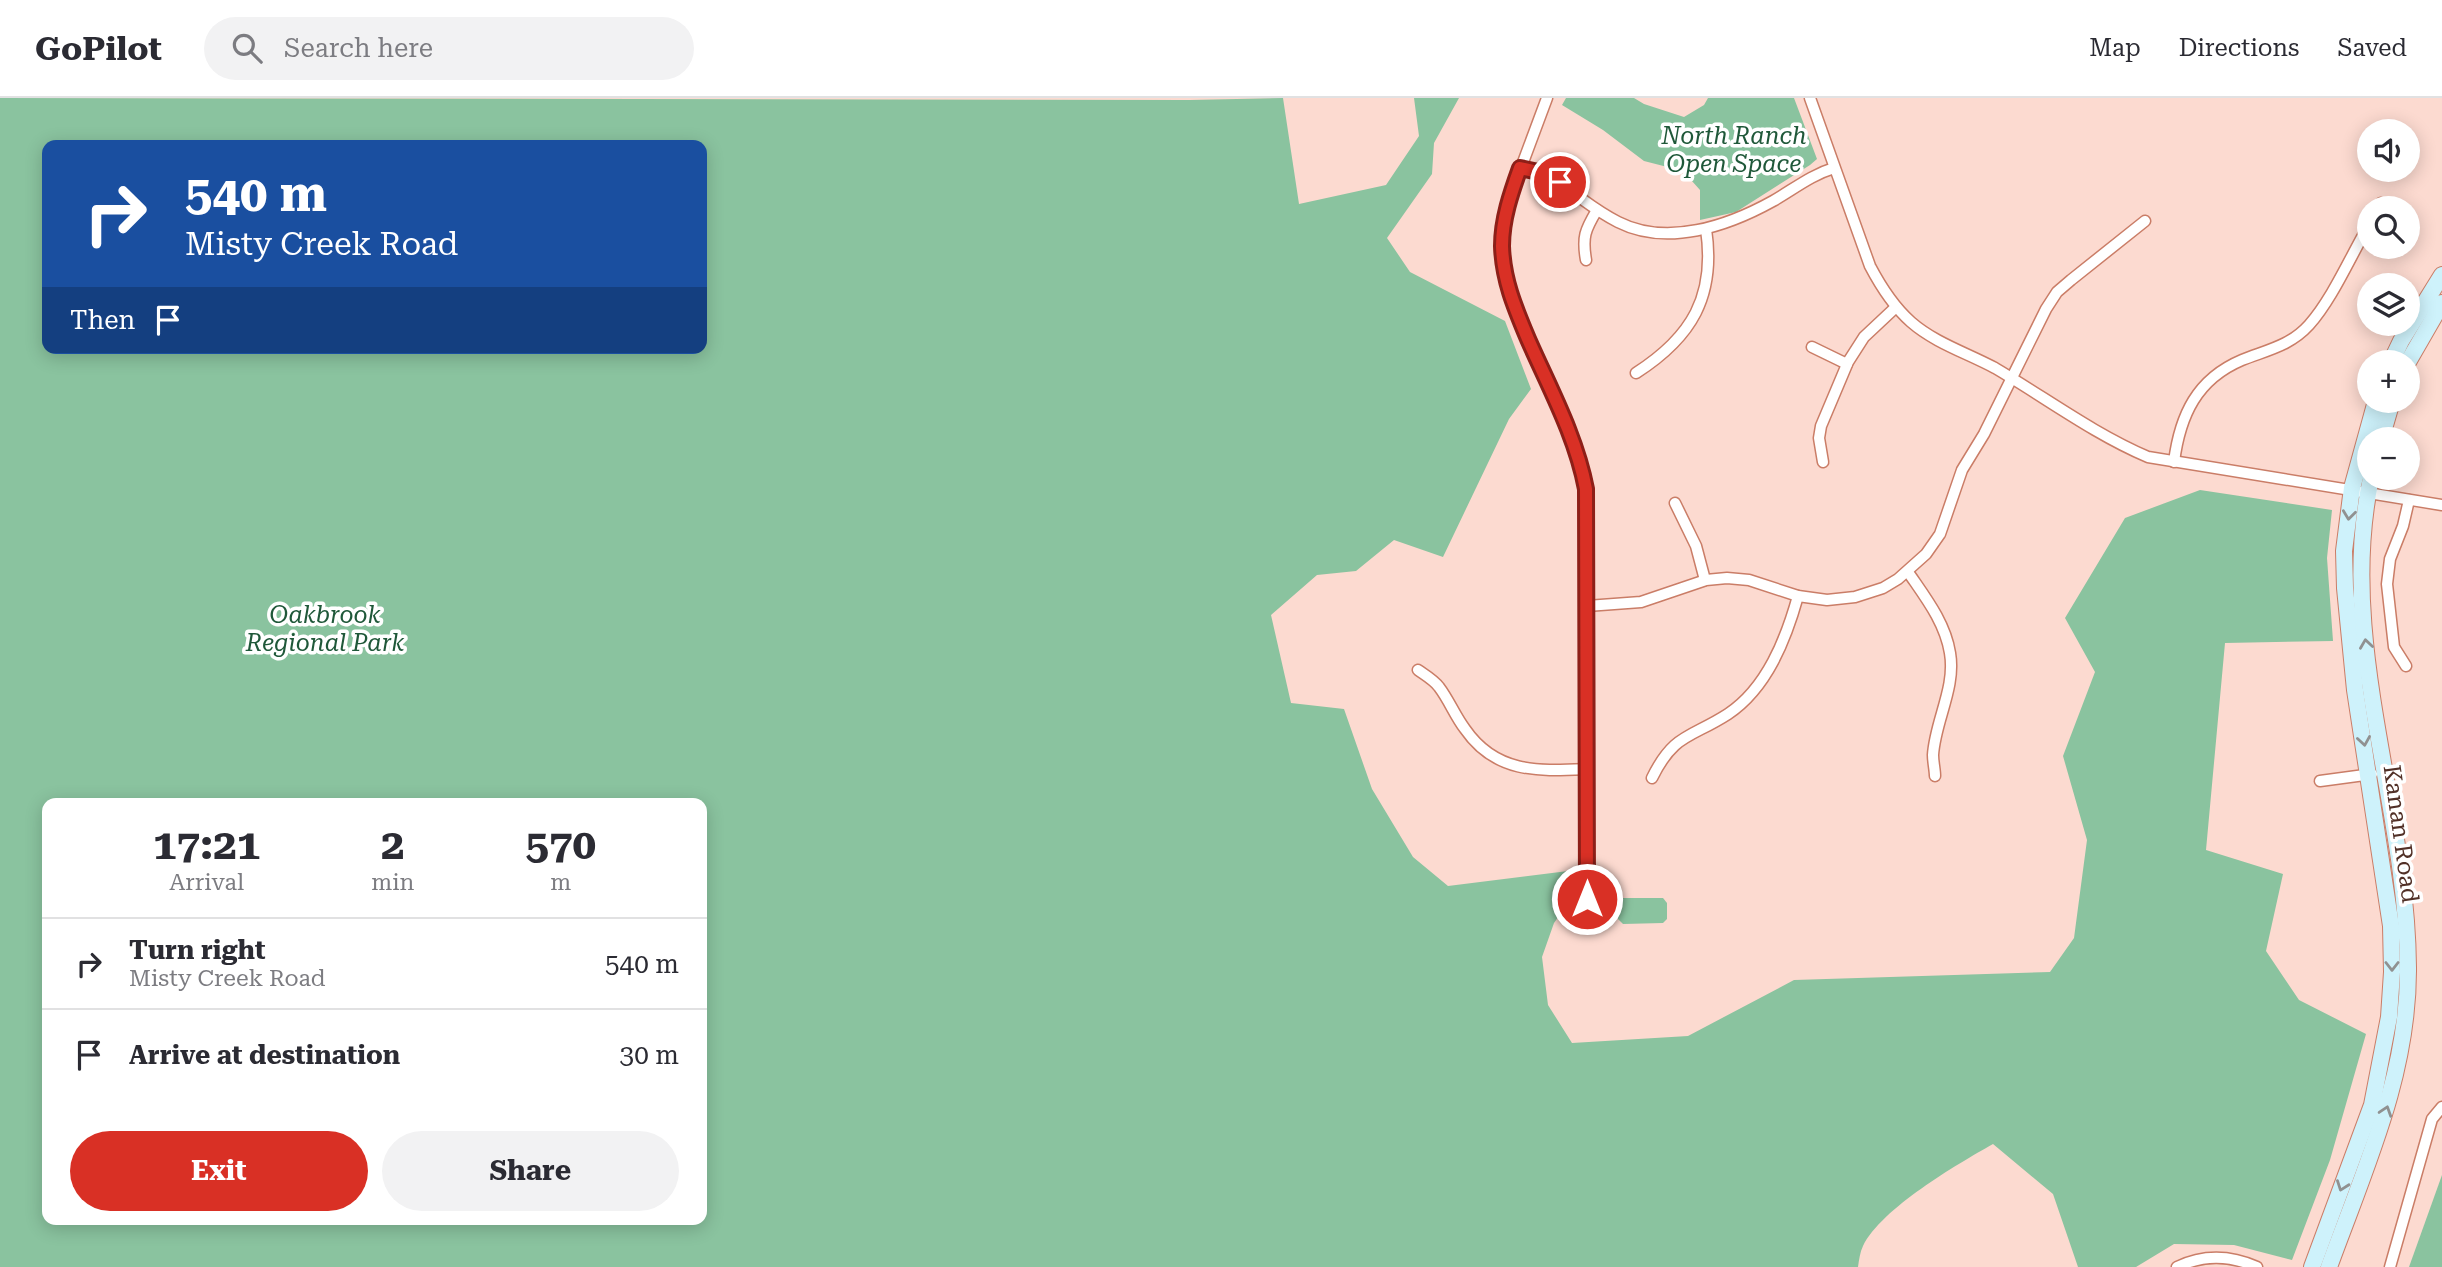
<!DOCTYPE html>
<html lang="en">
<head>
<meta charset="utf-8">
<style>
	:root { --surface:#fff; --page:#f2f2f3; --text:#2b2b33; --muted:#7c7c81; --line:#e1e1e2; --accent:#d93025 }
	body { margin:0; font-family:"Roboto Serif",serif; background:var(--page); color:var(--text); height:100vh; display:flex; flex-direction:column; font-size:26px; white-space:nowrap }
	* { box-sizing:border-box; margin:0 }
	p { font-size:23px; color:var(--muted) }
	.icon { flex:none; width:38px; height:38px; fill:none; stroke:currentColor; stroke-width:2; stroke-linecap:round; stroke-linejoin:round }
	.map { position:relative; flex:1; overflow:hidden }
	.panel { position:absolute; left:42px; top:700px; width:665px; height:427px; display:flex; flex-direction:column; background:var(--surface); border-radius:14px; box-shadow:0 4px 18px #0003 }
	.panel>* { flex:none }
	.top-card { position:absolute; left:42px; top:42px; width:665px; height:214px; border-radius:14px; box-shadow:0 4px 18px #0003; background:#1a4fa0; color:#fff; overflow:hidden }
	.buttons { position:absolute; left:2357px; top:21px; display:grid; gap:14px }
	.buttons a { display:grid; place-items:center; width:63px; height:63px; border-radius:50%; background:var(--surface); box-shadow:0 4px 18px #0003; font-size:35px }
	.pin { position:absolute; display:grid; place-items:center; width:60px; height:60px; color:#fff; margin:-30px; border:4px solid #fff; border-radius:50%; box-shadow:0 2px 7px #0007 }
	.me { position:absolute; width:77px; margin:-38px; rotate:0deg; stroke-linejoin:round; filter:drop-shadow(0 0 5px #0008) }
	.turn { display:flex; align-items:center; gap:24px; height:147px; padding:0 28px; font-size:32px }
	.turn .icon { width:91px; height:91px; stroke-width:2.5 }
	.turn b { display:block; font-size:49px; line-height:60px }
	.then { display:flex; align-items:center; height:66px; padding:0 28px; background:#0003; gap:14px; font-size:26px }
	.eta { display:flex; justify-content:space-evenly; align-items:center; height:119px; text-align:center }
	.eta b { font-size:42px; font-weight:700; line-height:49px }
	.action { display:flex; gap:14px; margin-top:auto; padding:14px 28px }
	.action a { flex:1; height:80px; border-radius:42px; background:var(--accent); color:#fff; font-size:28px; font-weight:700; line-height:80px; text-align:center }
	.action a+a { background:var(--page); color:var(--text) }
	ul { padding:0; list-style:none }
	li { display:flex; align-items:center; gap:21px; height:91px; padding:0 28px; border-top:2px solid var(--line) }
	li div { flex:1 }
	li b { display:block; font-size:26px }
	li em { font-style:normal }
	header { display:flex; align-items:center; gap:42px; box-sizing:border-box; height:98px; padding:0 35px; background:var(--surface); border-bottom:2px solid var(--line) }
	header strong { font-size:33px }
	nav { display:flex; gap:38px; margin-inline-start:auto; font-size:24px }
	.search { width:490px; height:63px; background:var(--page); display:flex; align-items:center; gap:18px; box-sizing:border-box; padding:0 24px; border-radius:38px; color:var(--muted); font-size:26px }
	.map>svg:first-child { display:block }
	.green { fill:#8ac39f; fill-rule:evenodd }
	.lines { fill:none; stroke-linecap:round; stroke-linejoin:round }
	.street-casing { stroke:#ca7d67; stroke-width:13 }
	.secondary-casing { stroke:#ca7d67; stroke-width:18 }
	.street { stroke:#fff; stroke-width:10 }
	.secondary { stroke:#cef2fb; stroke-width:16 }
	.oneway { stroke:#909191 }
	.route-casing { stroke:#8d1f18; stroke-width:18 }
	.route { stroke:#d93025; stroke-width:12 }
	.labels { text-anchor:middle; dominant-baseline:central; stroke-width:7; stroke-linejoin:round; paint-order:stroke }
	.park-label { font-size:24px; font-style:italic; fill:#1f5839; stroke:#fff }
	.street-label { font-size:24px; fill:#513027; stroke:#fff }
</style>
</head>
<body>
<header>
<strong>GoPilot</strong>
<div class="search"><svg class="icon" aria-label="search" viewBox="0 0 24 24"><circle cx="10" cy="10" r="6"/><path d="M15 15l6 6"/></svg>Search here</div>
<nav><a>Map</a><a>Directions</a><a>Saved</a></nav>
</header>
<div class="map">
<svg width="2442" height="1169" viewBox="0 0 2442 1169">
	<rect width="100%" height="100%" fill="#fcdad0"/>
	<!-- green -->
	<g class="green">
		<path d="M0 0 1190 2 1283 0 1299 106 1386 87 1419 38 1414 0H1459L1434 45 1432 76 1387 140 1410 174 1505 223 1531 291 1509 321 1443 459 1394 442 1356 473 1317 477 1271 517 1291 605 1344 611 1372 691 1413 759 1448 788 1576 772 1572 799 1554 825 1542 859 1548 907 1572 945 1688 938 1794 882 2050 874 2074 840 2087 742 2063 658 2095 574 2065 520 2125 420 2200 392 2332 412 2327 460 2333 543 2225 545 2206 752 2283 776 2266 853 2299 902 2366 936 2330 1062 2292 1162 2234 1147 2174 1146 2136 1169H2078L2053 1096 1993 1046C1956 1067 1882 1110 1863 1148 1860 1154 1859 1162 1858 1169H0ZM47 47H702V250H47ZM702 705V1122H47V705Z"/>
		<polygon points="1566,0 1634,0 1644,6 1684,19 1704,7 1708,0 1794,0 1817,61 1810,67 1736,114 1700,122 1700,92 1683,73 1644,63 1603,32 1562,7"/>
		<polygon points="1623,800 1663,800 1667,805 1667,821 1663,825 1623,826 1618,821 1619,806"/>
		<polygon points="2442,1077 2442,1169 2409,1169"/>
	</g>
	<g class="lines">
		<defs>
			<g id="street">
				<polyline points="1547,0 1509,102 1502,147 1504,174 1514,208 1575,350 1586,391 1587,801"/>
				<path d="M1810 0 1870 168C1881 189 1893 208 1911 224 1935 245 1967 255 1995 270 2046 300 2094 336 2148 359L2442 407"/>
				<path d="M1520 70C1566 81 1580 105 1618 124 1667 149 1728 128 1773 103 1794 91 1811 77 1834 70"/>
				<polyline points="2378,110 2381,105"/>
				<path d="M1586 162C1582 139 1585 132 1597 112"/>
				<polyline points="1812,249 1847,266"/>
				<path d="M1636 275C1692 239 1716 198 1706 131"/>
				<polyline points="1823,364 1819,340 1821,328 1848,264 1864,239 1896,209"/>
				<path d="M2174 364C2180 317 2197 281 2242 262 2267 252 2290 248 2309 227 2333 200 2351 157 2370 125"/>
				<polyline points="1675,405 1696,448 1705,482"/>
				<path d="M1908 474C1925 499 1945 524 1950 555 1956 590 1935 623 1933 657 1933 664 1935 672 1935 678"/>
				<polyline points="1587,508 1641,504 1706,482 1727,480 1749,482 1798,498 1827,502 1855,499 1883,490 1898,481 1926,456 1940,436 1962,372 1984,336 2046,211 2057,194 2071,182 2145,123"/>
				<polyline points="2406,568 2394,549 2387,486 2390,461 2403,428 2409,402"/>
				<path d="M1418 572C1425 577 1434 582 1439 589 1449 602 1455 618 1465 631 1496 676 1539 673 1587 671"/>
				<path d="M1652 680C1674 635 1691 640 1728 616 1767 590 1786 541 1798 498"/>
				<polyline points="2320,683 2372,676"/>
				<path d="M2177 1169C2204 1156 2230 1157 2257 1169"/>
				<polyline points="2390,1169 2432,1021 2442,1009"/>
			</g>
			<g id="secondary">
				<polyline points="2391,264 2401,243 2442,177"/>
				<polyline points="2408,264 2442,205"/>
				<polyline points="2381,341 2392,303"/>
				<polyline points="2312,1169 2372,1007 2389,919 2392,874 2391,828 2355,592 2345,490 2344,453 2352,390 2376,303"/>
				<path d="M2329 1169C2365 1070 2409 976 2408 869 2407 706 2336 542 2371 380"/>
			</g>
		</defs>
		<!-- street casing -->
		<use href="#street" class="street-casing"/>
		<!-- secondary casing -->
		<use href="#secondary" class="secondary-casing"/>
		<!-- street -->
		<use href="#street" class="street"/>
		<!-- secondary -->
		<use href="#secondary" class="secondary"/>
	</g>
	<!-- one-way arrows -->
	<defs><path id="oneway-chevron" d="M-2-3.5L2.5 0L-2 3.5" fill="none" stroke-width="1.6" stroke-linecap="round" stroke-linejoin="round" transform="scale(1.75)"/></defs>
	<g class="oneway">
		<use href="#oneway-chevron" transform="translate(2349 417) rotate(97)"/>
		<use href="#oneway-chevron" transform="translate(2366 546) rotate(-98)"/>
		<use href="#oneway-chevron" transform="translate(2364 643) rotate(81)"/>
		<use href="#oneway-chevron" transform="translate(2392 868) rotate(90)"/>
		<use href="#oneway-chevron" transform="translate(2386 1013) rotate(-72)"/>
		<use href="#oneway-chevron" transform="translate(2342 1088) rotate(110)"/>
	</g>
	<g class="lines">
		<defs>
			<path id="route" d="M1560 84 1543 75 1520 70C1511 95 1502 121 1502 148 1503 182 1515 210 1528 241 1549 289 1576 338 1586 391L1587 801"/>
		</defs>
		<!-- route casing -->
		<use href="#route" class="route-casing"/>
		<!-- route -->
		<use href="#route" class="route"/>
	</g>
	<g class="labels">
		<!-- park labels -->
		<g class="park-label">
			<text x="1734" y="38">North Ranch<tspan x="1734" dy="28">Open Space</tspan></text>
			<text x="325" y="517">Oakbrook<tspan x="325" dy="28">Regional Park</tspan></text>
		</g>
		<!-- street labels -->
		<g class="street-label">
			<text transform="translate(2401 736) rotate(82)">Kanan Road</text>
		</g>
	</g>
</svg>
<div class="buttons">
<a><svg class="icon" aria-label="sound" viewBox="0 0 24 24"><path d="M4 9h4l5-4v14l-5-4H4zM17 9q2 3 0 6"/></svg></a>
<a><svg class="icon" aria-label="search" viewBox="0 0 24 24"><circle cx="10" cy="10" r="6"/><path d="M15 15l6 6"/></svg></a>
<a><svg class="icon" aria-label="layers" viewBox="0 0 24 24"><path d="M12 4l9 5-9 5-9-5zM3 14l9 5 9-5"/></svg></a>
<a>+</a>
<a>−</a>
</div>
<div class="pin" style="left:1560px;top:84px;background:#d93025"><svg class="icon" aria-label="arrive" viewBox="0 0 24 24"><path d="M6 21V4h12l-3 4 3 4H6"/></svg></div>
<svg class="me" style="left:1587px;top:801px" viewBox="-20 -20 40 40"><circle r="17" fill="#d93025" stroke="#fff" stroke-width="3"/><path d="M0-11L8 9 0 5-8 9z" fill="#fff"/></svg>
<div class="top-card">
<div class="turn"><svg class="icon" aria-label="right" viewBox="0 0 24 24"><path d="M7 20v-9h11M14 6l5 5-5 5"/></svg><div><b>540 m</b>Misty Creek Road</div></div>
<div class="then">Then<svg class="icon" aria-label="arrive" viewBox="0 0 24 24"><path d="M6 21V4h12l-3 4 3 4H6"/></svg></div>
</div>
<section class="panel">
<div class="eta">
<div><b>17:21</b><p>Arrival</p></div>
<div><b>2</b><p>min</p></div>
<div><b>570</b><p>m</p></div>
</div>
<ul>
<li><svg class="icon" aria-label="right" viewBox="0 0 24 24"><path d="M7 20v-9h11M14 6l5 5-5 5"/></svg><div><b>Turn right</b><p>Misty Creek Road</p></div><em>540 m</em></li>
<li><svg class="icon" aria-label="arrive" viewBox="0 0 24 24"><path d="M6 21V4h12l-3 4 3 4H6"/></svg><div><b>Arrive at destination</b></div><em>30 m</em></li>
</ul>
<div class="action"><a>Exit</a><a>Share</a></div>
</section>
</div>
</body>
</html>
